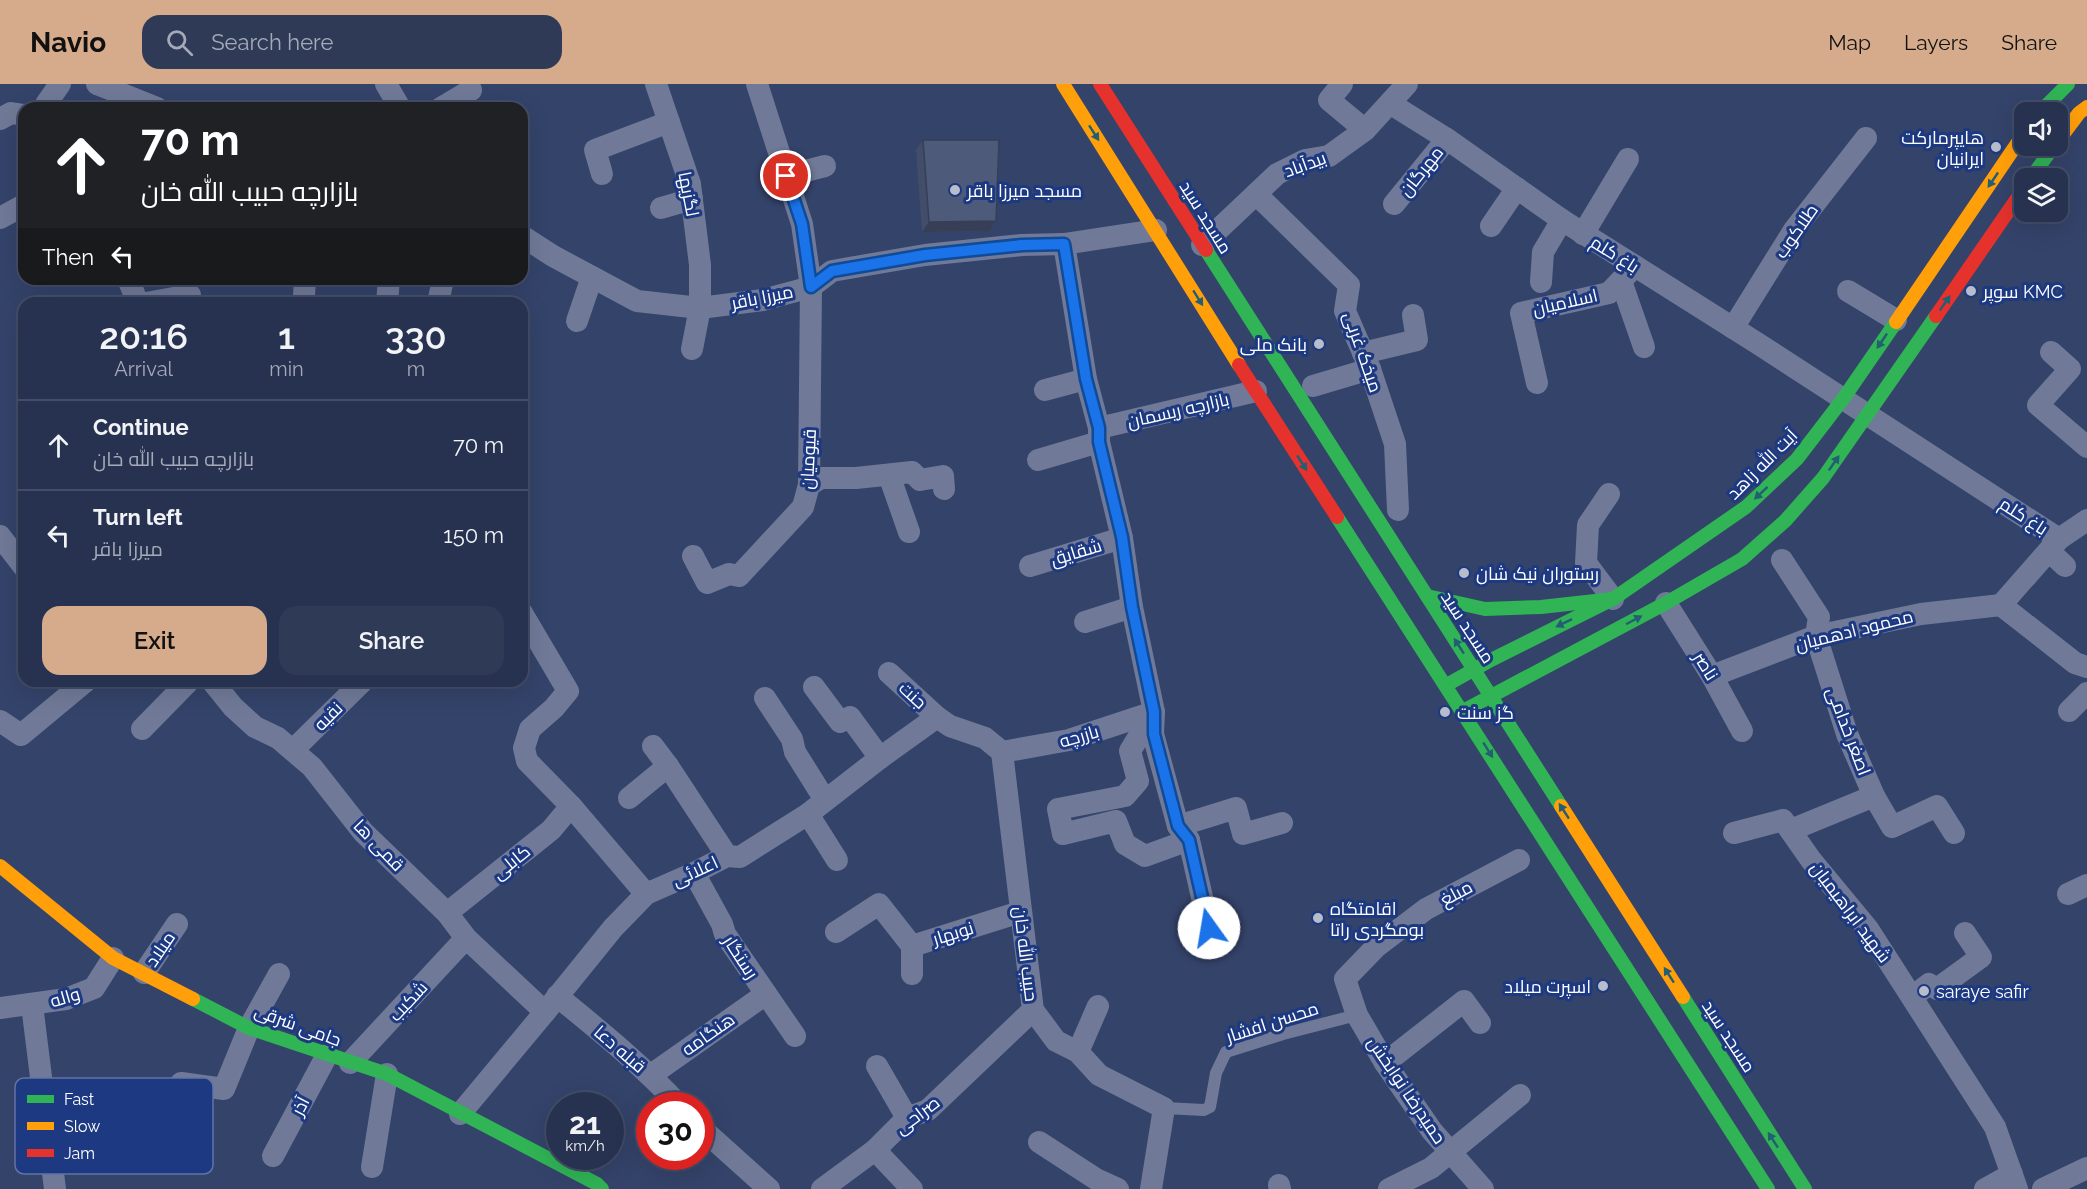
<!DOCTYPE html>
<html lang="en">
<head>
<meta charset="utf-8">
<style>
	:root { --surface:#273250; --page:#2f3a57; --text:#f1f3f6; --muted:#a4aab7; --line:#434d67; --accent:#d6ab8b }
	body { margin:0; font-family:Raleway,Cairo,sans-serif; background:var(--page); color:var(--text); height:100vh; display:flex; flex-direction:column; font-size:22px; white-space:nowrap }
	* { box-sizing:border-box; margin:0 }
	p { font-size:20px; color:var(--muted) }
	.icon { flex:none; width:33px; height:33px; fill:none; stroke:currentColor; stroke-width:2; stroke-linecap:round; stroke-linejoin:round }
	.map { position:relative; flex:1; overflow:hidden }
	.side { position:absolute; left:18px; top:213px; width:510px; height:390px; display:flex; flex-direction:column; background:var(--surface); border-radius:18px; box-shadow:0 6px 24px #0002,0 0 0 2px var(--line) }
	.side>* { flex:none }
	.top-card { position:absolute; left:18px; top:18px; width:510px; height:183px; border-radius:18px; box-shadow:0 6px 24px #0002,0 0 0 2px var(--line); background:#202124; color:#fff; overflow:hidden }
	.fabs { position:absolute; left:2014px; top:18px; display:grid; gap:12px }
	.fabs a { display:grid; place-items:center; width:54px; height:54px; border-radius:12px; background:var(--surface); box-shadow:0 6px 24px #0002,0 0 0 2px var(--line); font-size:30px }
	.speed { position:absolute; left:546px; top:1008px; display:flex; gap:12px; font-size:30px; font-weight:700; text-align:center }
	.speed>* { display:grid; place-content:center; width:78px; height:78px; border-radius:50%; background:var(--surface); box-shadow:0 6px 24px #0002,0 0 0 2px var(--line); line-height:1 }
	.speed small { font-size:15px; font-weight:400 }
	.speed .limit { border:9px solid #d22; background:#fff; color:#111 }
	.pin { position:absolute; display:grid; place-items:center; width:51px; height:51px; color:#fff; margin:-26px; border:3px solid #fff; border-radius:50%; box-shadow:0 2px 6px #0007 }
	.me { position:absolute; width:66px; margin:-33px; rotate:347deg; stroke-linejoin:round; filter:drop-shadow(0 0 4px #0008) }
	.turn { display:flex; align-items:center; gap:21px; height:126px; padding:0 24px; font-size:27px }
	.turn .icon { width:78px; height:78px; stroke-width:2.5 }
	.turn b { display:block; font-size:42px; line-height:51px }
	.then { display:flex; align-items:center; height:57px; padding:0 24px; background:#0003; gap:12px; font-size:22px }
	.eta { display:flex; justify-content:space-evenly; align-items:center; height:102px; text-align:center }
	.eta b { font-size:36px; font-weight:600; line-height:42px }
	.primary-button { display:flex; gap:12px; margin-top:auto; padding:12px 24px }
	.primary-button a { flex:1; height:69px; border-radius:18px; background:var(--accent); color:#111; font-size:24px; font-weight:600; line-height:69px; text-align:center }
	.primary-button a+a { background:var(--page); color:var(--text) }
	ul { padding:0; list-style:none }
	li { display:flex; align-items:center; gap:18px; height:90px; padding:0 24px; border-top:2px solid var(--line) }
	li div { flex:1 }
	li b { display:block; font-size:22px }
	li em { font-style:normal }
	header { display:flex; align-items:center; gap:36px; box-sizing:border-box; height:84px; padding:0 30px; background:var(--accent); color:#111 }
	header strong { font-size:28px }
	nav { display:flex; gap:33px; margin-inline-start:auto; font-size:21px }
	.search { width:420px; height:54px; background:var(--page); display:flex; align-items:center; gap:15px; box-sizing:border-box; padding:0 21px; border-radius:18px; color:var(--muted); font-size:22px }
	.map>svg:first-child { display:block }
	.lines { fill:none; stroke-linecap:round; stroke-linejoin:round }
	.lane { stroke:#707a98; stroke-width:12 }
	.street { stroke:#707a98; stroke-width:22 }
	.fast { stroke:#30b455; stroke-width:14 }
	.slow { stroke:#ff9f0a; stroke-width:14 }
	.jam { stroke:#e5322d; stroke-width:14 }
	.wall { fill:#424d69 }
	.shaded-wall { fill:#363f55 }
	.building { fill:#4d5a7a; stroke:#363f55; stroke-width:1.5 }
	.oneway { fill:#235e74 }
	.route-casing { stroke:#114b97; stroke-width:15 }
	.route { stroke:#1a73e8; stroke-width:10 }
	.poi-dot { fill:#b8bdcb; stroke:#1d3981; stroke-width:2 }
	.labels { text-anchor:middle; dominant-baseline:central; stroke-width:6; stroke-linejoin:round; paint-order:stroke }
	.poi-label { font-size:18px; fill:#fff; stroke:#1d3981; text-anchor:start }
	.street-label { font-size:18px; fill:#fff; stroke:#1d3981 }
	.key { fill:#1d3981; stroke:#6174a7; stroke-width:1.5 }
	.key-label { font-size:16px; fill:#fff }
</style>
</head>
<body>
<header>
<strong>Navio</strong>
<div class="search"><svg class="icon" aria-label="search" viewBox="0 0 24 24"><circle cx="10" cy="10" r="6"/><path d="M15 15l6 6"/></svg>Search here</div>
<nav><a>Map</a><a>Layers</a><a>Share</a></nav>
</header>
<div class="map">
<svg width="2087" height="1105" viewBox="0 0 2087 1105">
	<rect width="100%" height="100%" fill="#34436a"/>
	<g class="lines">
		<!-- lane -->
		<polyline class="lane" points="1164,1024 1204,1026 1210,1023 1216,989 1226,968 1283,950 1357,931"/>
		<!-- street -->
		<g class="street">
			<polyline points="97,0 157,24"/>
			<polyline points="386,0 400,24"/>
			<polyline points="656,0 690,100 700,181 700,224 692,265"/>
			<polyline points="1342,0 1329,16 1365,46"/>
			<polyline points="1391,20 1447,55 1562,136 1757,259 2059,455"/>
			<polyline points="46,24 46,20 60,0"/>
			<polyline points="441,24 471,6"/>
			<polyline points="0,35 11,29 24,31"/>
			<polyline points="602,90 595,66 669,38"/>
			<polyline points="786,92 825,82"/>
			<polyline points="1256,110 1349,201 1345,227 1370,285 1395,360 1398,426"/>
			<polyline points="1394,120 1447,55"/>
			<polyline points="661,124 692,115"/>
			<polyline points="0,134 24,121"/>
			<polyline points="1491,142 1517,104"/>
			<polyline points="1583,150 1628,75"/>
			<polyline points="522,152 553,172 637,217 700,224 763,216 811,203 832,187 925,171 1022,161 1064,160 1156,146"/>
			<polyline points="1064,160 1086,295 1099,344 1099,358 1122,454 1132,523 1154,628 1153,650 1178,742 1189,756 1209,844"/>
			<polyline points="1202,161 1277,90 1305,76 1329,72 1365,46 1407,0"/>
			<polyline points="128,195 138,219"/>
			<polyline points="1621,197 1644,263"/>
			<polyline points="1541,198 1543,168 1562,136"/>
			<polyline points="1848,207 1896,236"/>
			<polyline points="304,212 305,195"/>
			<polyline points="146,219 190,211 190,219"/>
			<polyline points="387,219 389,195"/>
			<polyline points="438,219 443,195"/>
			<polyline points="577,237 592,193"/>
			<polyline points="1733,244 1794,146 1866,54"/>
			<polyline points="2051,268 2070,285 2038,321 2087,363"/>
			<polyline points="1363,269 1417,256 1413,231"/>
			<polyline points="1537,299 1521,229 1609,209 1635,182"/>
			<polyline points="1313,302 1370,285"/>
			<polyline points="1045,306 1086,295"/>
			<polyline points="1099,344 1256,307"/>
			<polyline points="1038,376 1099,358"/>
			<polyline points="889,391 909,448"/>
			<polyline points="809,401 821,394 856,394 912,388 920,396 943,392 944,405"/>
			<polyline points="1609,410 1588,441 1586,479 1613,515"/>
			<polyline points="0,452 24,483"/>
			<polyline points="2050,468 2065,482"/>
			<polyline points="693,472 707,499 729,490 739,492 803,423 809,401 811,203 802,140 757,0"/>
			<polyline points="1782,476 1819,533 1816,552 1847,650 1874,712 1892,743 1937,722 1954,749"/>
			<polyline points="1030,482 1122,454"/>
			<polyline points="1666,519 1712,592 1742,647"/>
			<polyline points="2001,521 2059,455 2087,436"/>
			<polyline points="2001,521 2075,579 2087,583"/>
			<polyline points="522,529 568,607 554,624 530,645 524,664 527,677 571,722 646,810"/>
			<polyline points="1085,538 1132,523"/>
			<polyline points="889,589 937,633"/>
			<polyline points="1712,592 1816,552 1921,530 2001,521"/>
			<polyline points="212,597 233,623 255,643 278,654 312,683 363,748 447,829 466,854 545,928"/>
			<polyline points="814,603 840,638 850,633 880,674"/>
			<polyline points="765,614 792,655 795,668 825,716"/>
			<polyline points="2069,627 2087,609"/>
			<polyline points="1153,629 1130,667 1138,697 1125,712 1058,725 1063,750 1116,737 1125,760 1145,772 1189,756"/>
			<polyline points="0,637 21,651 86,597"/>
			<polyline points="142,645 189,597"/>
			<polyline points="653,662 668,682"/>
			<polyline points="293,666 363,597"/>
			<polyline points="1002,668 1069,656 1154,628"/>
			<polyline points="629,714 668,682 727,772"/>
			<polyline points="808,730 837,776"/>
			<polyline points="1178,742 1236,724 1243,750 1282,739"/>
			<polyline points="1791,746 1874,712"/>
			<polyline points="1734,749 1783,736 1811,776 1868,845 1995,1043 2017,1105"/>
			<polyline points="694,789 722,840 725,850 795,952"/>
			<polyline points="2068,810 2087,801"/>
			<polyline points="447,829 551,746 571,722"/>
			<polyline points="836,848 879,820 912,862"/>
			<polyline points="144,889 177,840"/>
			<polyline points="912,890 912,862 1020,828"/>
			<path d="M557 912C600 947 642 981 680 1022"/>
			<polyline points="1912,913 1929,900 1937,905 1981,873 1965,849"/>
			<polyline points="32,921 55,1105"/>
			<polyline points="0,924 66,915 94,904 113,874"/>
			<polyline points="1078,968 1098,922"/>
			<polyline points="350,979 466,854"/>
			<polyline points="1385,979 1464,917 1480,939"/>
			<polyline points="877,982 907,1034"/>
			<polyline points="651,991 766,910"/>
			<polyline points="181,999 224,1005 249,944 279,890"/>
			<polyline points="460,1030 545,928 613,844 646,810 694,789 727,772 740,773 808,730 880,674 937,633 950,642 985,654 1002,668 1033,926 1056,957 1078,968 1099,991 1164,1024 1151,1105"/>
			<polyline points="700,1043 769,1105"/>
			<polyline points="1039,1058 1096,1095 1118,1105"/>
			<polyline points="875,1066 912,1105"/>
			<polyline points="273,1072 327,971"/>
			<polyline points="372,1083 387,990"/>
			<polyline points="1279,1101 1280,1105"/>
			<polyline points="822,1105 875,1066 907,1034 928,1026 1033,926"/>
			<polyline points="1389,1105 1431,1084 1520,1011"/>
			<polyline points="1483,1105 1432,1047 1385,979 1357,931 1345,895 1376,863 1426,825 1519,776"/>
			<polyline points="1985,1105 2012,1090"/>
			<polyline points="2043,1105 2087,1084"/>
		</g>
		<!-- fast -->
		<g class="fast">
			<polyline points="2040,28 2068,0"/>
			<polyline points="2031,94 2054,62"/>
			<polyline points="1206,166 1561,722"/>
			<polyline points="1337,433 1768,1105"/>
			<polyline points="1427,512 1485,525 1541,523 1613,515"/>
			<polyline points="1450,599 1491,576 1613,515 1746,423 1797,375 1843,315 1896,238"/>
			<polyline points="1465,626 1666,519 1742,475 1785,437 1823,394 1936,232"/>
			<polyline points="1683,913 1805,1105"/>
			<polyline points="193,915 249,944 387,990 597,1100 602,1105"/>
		</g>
		<!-- slow -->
		<g class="slow">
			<polyline points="1063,0 1239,281"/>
			<polyline points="2058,57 2079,29 2087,23"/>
			<polyline points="1896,238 2025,48"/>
			<polyline points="1561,722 1683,913"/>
			<polyline points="0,782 113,874 193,915"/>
		</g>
		<!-- jam -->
		<g class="jam">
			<polyline points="1100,0 1206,166"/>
			<polyline points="1936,232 2025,103"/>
			<polyline points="1239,281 1337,433"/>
		</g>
	</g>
	<!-- wall -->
	<polygon class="wall" points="923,56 996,137 989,147 922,148 916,66"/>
	<!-- shaded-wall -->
	<polygon class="shaded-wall" points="996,137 989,147 922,148 929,138"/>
	<!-- building -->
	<polygon class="building" points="923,56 999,56 996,137 929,138"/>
	<!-- one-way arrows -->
	<defs><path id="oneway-solid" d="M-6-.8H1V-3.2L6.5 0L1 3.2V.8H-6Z" transform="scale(1.5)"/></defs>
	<g class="oneway">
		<use href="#oneway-solid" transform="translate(1094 49) rotate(57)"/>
		<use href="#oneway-solid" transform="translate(1993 96) rotate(124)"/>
		<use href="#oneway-solid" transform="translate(1198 214) rotate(58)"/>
		<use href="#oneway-solid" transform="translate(1945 219) rotate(-55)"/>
		<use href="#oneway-solid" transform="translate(1882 257) rotate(124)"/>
		<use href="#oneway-solid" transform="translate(1302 379) rotate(57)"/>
		<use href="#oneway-solid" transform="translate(1834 379) rotate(-55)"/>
		<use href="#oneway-solid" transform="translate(1761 409) rotate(137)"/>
		<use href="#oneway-solid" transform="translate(1634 536) rotate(-28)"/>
		<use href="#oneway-solid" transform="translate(1564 539) rotate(154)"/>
		<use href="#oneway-solid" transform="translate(1459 562) rotate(-123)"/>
		<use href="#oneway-solid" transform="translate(1488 666) rotate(58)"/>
		<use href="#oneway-solid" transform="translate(1564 727) rotate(-123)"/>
		<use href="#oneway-solid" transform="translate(1669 891) rotate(-123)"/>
		<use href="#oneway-solid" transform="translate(1773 1056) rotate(-123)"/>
	</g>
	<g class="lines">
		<defs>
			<polyline id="route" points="786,92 802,140 811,203 832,187 925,171 1022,161 1064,160 1086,295 1099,344 1099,358 1122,453 1132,523 1154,628 1154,650 1178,742 1189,756 1209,844"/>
		</defs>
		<!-- route casing -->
		<use href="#route" class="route-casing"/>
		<!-- route -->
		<use href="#route" class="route"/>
	</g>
	<!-- markers -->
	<g class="poi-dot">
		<circle cx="1996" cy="63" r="6"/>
		<circle cx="955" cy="106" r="6"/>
		<circle cx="1971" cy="207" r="6"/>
		<circle cx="1319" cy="260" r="6"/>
		<circle cx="1464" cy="489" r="6"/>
		<circle cx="1445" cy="628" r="6"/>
		<circle cx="1318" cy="834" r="6"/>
		<circle cx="1603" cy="902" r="6"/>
		<circle cx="1924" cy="907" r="6"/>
	</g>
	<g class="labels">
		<!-- poi labels -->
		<g class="poi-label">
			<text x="1984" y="53" text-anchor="end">هایپرمارکت<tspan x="1984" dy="21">ایرانیان</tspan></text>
			<text x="967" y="106">مسجد میرزا باقر</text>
			<text x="1983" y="207">سوپر KMC</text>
			<text x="1307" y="260" text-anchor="end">بانک ملی</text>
			<text x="1476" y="489">رستوران نیک شان</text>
			<text x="1457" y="628">گز سنت</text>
			<text x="1330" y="824">اقامتگاه<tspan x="1330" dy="21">بومگردی راتا</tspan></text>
			<text x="1591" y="902" text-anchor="end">اسپرت میلاد</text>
			<text x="1936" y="907">saraye safir</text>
		</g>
		<!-- street labels -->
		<g class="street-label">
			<text transform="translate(1305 80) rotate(-20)">بیدآباد</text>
			<text transform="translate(1421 87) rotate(-51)">مهرگان</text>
			<text transform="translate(689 110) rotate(79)">لگزیها</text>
			<text transform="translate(1206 133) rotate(58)">مسجد سید</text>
			<text transform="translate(1796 147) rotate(-55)">طلاکوب</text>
			<text transform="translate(1615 170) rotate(32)">باغ کلم</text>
			<text transform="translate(762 213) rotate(-11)">میرزا باقر</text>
			<text transform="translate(1565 218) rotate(-13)">اسلامیان</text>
			<text transform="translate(1363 268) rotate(71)">میخک غربی</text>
			<text transform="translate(1178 326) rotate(-13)">بازارچه ریسمان</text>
			<text transform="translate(808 375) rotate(-87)">قیومیان</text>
			<text transform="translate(1762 380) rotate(-45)">آیت الله زاهد</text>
			<text transform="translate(2024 432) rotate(33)">باغ کلم</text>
			<text transform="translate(1076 468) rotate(-17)">شقایق</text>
			<text transform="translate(1468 543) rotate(57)">مسجد سید</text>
			<text transform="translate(1854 546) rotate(-14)">محمود ادهمیان</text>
			<text transform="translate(1706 582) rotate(58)">ناصر</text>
			<text transform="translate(913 611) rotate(42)">جنت</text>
			<text transform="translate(328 632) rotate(-45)">نقیه</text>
			<text transform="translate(1849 647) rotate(69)">اصغر خدامی</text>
			<text transform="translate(1079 652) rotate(-16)">بازرچه</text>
			<text transform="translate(379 761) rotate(46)">قمی ها</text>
			<text transform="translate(511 778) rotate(-39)">کابلی</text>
			<text transform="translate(695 787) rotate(-25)">اعلائی</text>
			<text transform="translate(1456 809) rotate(-28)">مبلغ</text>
			<text transform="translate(1851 828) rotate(53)">شهید ابراهیمیان</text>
			<text transform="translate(953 849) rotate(-17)">نوبهار</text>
			<text transform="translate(160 865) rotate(-56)">میلاد</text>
			<text transform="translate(1026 870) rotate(83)">حبیب الله خان</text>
			<text transform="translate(741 873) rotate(57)">رستگار</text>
			<text transform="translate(65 913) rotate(-16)">واله</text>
			<text transform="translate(408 917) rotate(-47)">شکیب</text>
			<text transform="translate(1272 938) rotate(-18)">محسن افشار</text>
			<text transform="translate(298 941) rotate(20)">جامی شرقی</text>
			<text transform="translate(708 950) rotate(-35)">هنگامه</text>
			<text transform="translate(1729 952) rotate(57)">مسجد سید</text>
			<text transform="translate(620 965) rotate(41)">قبله دعا</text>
			<text transform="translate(1407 1006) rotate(56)">حمیدرضا نوابخش</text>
			<text transform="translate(300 1022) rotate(-62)">آذر</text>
			<text transform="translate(917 1031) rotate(-37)">صراحی</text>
		</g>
	</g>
	<!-- legend -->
	<rect x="15" y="994" width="198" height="96" rx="9" class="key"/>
	<rect x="27" y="1011" width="27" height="8" fill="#30b455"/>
	<rect x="27" y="1038" width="27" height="8" fill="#ff9f0a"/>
	<rect x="27" y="1065" width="27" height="8" fill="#e5322d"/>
	<g class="key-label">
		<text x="64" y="1021">Fast</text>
		<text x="64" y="1048">Slow</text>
		<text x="64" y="1075">Jam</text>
	</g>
</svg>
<div class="fabs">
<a><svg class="icon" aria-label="sound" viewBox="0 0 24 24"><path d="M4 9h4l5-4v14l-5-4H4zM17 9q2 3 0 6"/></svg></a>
<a><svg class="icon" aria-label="layers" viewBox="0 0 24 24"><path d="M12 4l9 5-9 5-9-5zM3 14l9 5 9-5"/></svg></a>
</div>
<div class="speed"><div>21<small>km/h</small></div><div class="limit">30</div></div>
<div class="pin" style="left:786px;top:92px;background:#d93025"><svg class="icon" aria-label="arrive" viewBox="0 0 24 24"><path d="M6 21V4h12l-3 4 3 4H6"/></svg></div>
<svg class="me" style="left:1209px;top:844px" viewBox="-20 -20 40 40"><circle r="19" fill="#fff"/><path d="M0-13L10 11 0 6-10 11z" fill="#1a73e8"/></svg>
<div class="top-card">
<div class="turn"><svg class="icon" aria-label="ahead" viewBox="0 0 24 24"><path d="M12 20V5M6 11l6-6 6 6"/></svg><div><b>70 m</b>بازارچه حبیب الله خان</div></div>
<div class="then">Then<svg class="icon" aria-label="left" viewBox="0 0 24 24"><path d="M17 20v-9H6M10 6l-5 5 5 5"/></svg></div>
</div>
<section class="side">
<div class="eta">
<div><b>20:16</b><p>Arrival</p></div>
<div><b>1</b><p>min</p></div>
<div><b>330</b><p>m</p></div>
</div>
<ul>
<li><svg class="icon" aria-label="ahead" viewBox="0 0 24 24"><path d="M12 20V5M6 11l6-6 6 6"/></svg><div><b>Continue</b><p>بازارچه حبیب الله خان</p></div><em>70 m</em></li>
<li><svg class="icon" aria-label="left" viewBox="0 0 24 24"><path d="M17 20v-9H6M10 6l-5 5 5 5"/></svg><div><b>Turn left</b><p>میرزا باقر</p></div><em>150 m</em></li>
</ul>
<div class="primary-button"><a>Exit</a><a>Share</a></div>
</section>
</div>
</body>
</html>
